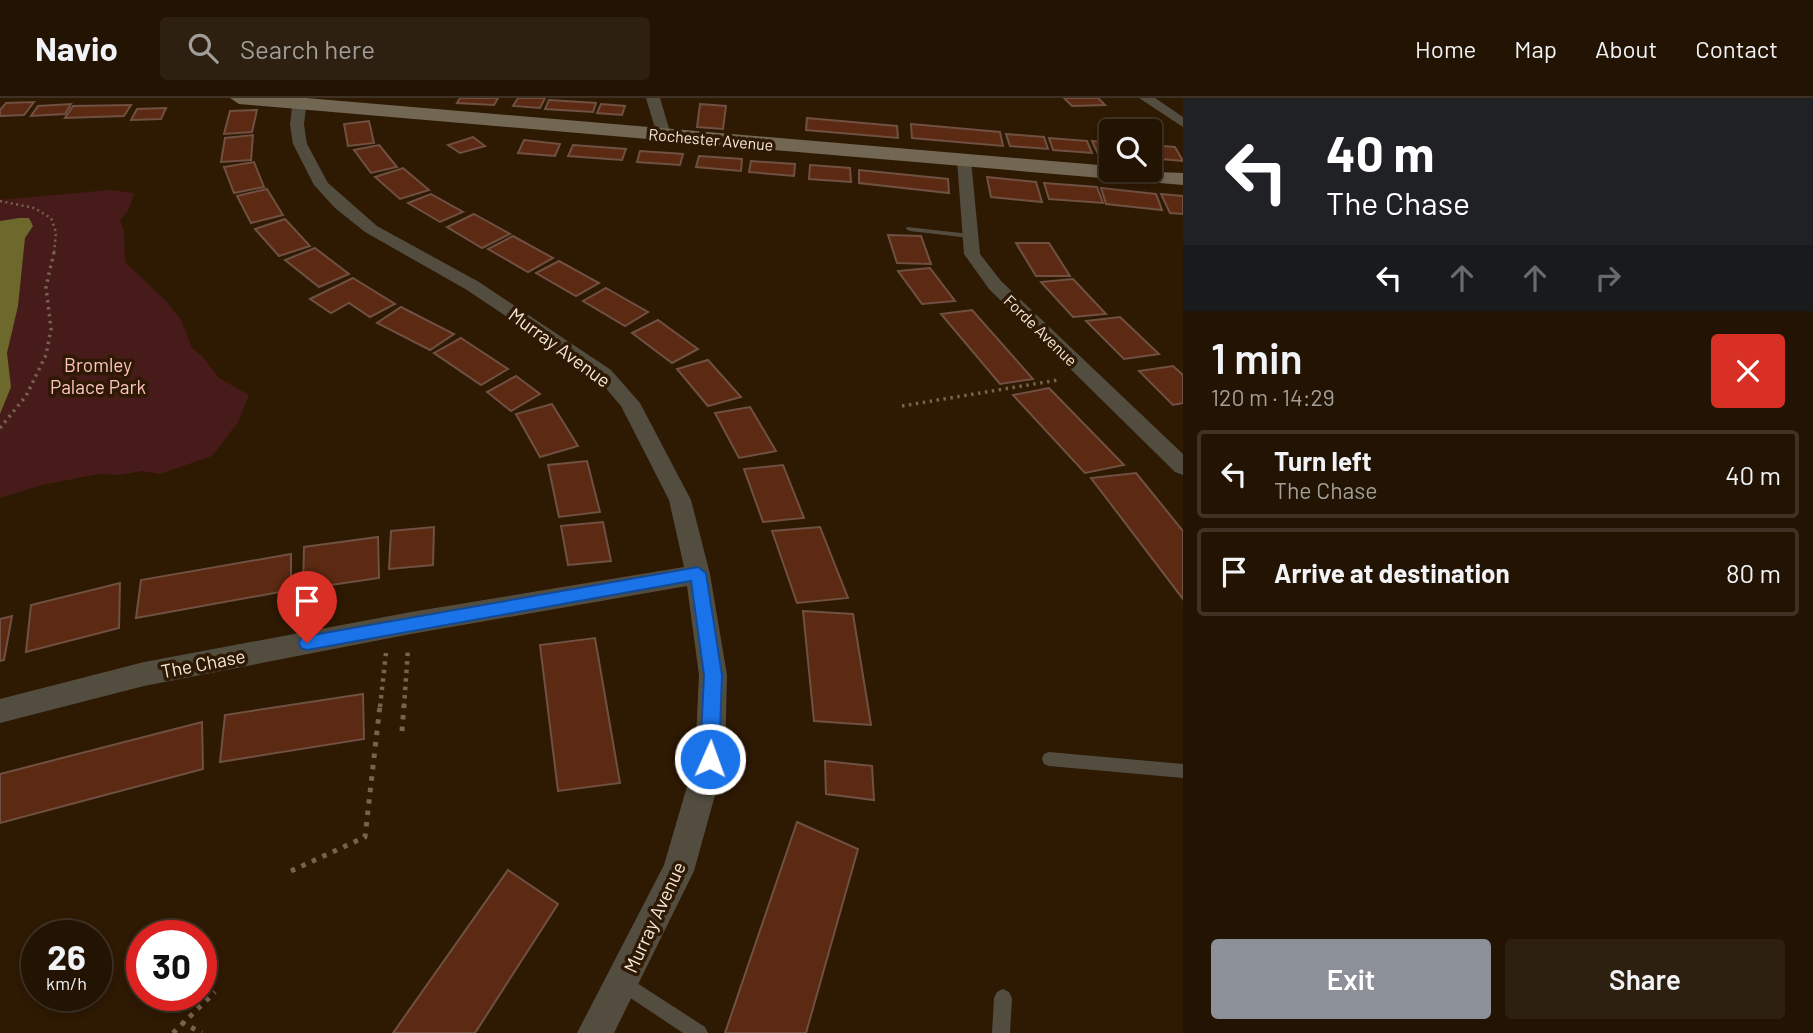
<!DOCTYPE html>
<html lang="en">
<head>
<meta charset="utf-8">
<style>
	:root { --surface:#221302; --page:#2e2011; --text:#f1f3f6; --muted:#a29e99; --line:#3f3224; --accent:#8c9099 }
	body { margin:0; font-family:Barlow,sans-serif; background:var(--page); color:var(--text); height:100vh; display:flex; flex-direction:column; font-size:26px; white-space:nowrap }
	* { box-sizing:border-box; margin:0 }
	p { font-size:23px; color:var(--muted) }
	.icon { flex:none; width:38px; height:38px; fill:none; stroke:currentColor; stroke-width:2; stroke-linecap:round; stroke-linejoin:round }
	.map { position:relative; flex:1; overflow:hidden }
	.drawer { display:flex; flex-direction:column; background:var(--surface); width:630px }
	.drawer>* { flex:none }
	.guide { background:#202124; color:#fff; overflow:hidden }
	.buttons { position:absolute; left:1099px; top:21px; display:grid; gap:14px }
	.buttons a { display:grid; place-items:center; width:63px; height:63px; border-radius:7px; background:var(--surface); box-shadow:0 4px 10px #0003,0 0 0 2px var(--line); font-size:35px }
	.speed { position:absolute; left:21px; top:822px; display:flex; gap:14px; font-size:35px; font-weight:700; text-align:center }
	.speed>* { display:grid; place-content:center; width:91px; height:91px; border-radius:50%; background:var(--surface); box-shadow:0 4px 10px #0003,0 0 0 2px var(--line); line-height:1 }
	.speed small { font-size:18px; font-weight:400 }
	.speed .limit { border:10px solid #d22; background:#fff; color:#111 }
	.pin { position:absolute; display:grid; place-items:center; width:60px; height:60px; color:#fff; margin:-72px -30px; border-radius:50% 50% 50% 0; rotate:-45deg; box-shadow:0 0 7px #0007 }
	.pin .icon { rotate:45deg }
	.me { position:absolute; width:77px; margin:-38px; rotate:2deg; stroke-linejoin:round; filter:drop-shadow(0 0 5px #0008) }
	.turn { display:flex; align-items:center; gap:24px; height:147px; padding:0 28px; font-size:32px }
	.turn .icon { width:91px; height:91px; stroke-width:2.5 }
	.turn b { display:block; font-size:49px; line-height:60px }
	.lanes { display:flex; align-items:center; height:66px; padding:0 28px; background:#0003; justify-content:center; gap:35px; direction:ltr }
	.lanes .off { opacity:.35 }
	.round { display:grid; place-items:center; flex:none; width:74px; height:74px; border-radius:7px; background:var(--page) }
	.headline { display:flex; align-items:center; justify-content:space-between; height:119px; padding:0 28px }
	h1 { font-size:42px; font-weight:600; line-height:52px }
	.button { display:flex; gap:14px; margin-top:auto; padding:14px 28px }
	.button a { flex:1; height:80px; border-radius:7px; background:var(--accent); color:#fff; font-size:28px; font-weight:600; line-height:80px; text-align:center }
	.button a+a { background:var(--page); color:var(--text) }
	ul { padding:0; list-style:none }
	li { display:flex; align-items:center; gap:21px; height:88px; margin:0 14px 10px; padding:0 14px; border:4px solid var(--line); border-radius:7px }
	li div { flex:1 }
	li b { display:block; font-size:26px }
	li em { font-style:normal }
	header { display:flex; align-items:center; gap:42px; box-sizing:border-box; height:98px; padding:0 35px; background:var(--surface); border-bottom:2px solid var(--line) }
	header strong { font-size:33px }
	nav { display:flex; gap:38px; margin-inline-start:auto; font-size:24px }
	.search { width:490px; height:63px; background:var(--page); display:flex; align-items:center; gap:18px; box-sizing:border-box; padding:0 24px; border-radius:7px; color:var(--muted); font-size:26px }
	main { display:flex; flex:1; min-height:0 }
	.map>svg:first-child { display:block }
	.green { fill:#471b1a }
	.water { fill:#6d682c }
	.building { fill:#5c2a12; stroke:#6f5042; stroke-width:2 }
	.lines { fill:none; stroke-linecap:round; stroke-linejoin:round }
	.path-far3 { stroke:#75624f; stroke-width:2.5; stroke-dasharray:2 3.5; stroke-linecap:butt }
	.path-far2 { stroke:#75624f; stroke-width:3.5; stroke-dasharray:2.5 4.5; stroke-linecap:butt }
	.path-far1 { stroke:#75624f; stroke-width:4.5; stroke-dasharray:3.5 5; stroke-linecap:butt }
	.path { stroke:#75624f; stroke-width:5; stroke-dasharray:4.5 7; stroke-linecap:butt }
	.lane { fill:#534d40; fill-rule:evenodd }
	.street { fill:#534d40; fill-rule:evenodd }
	.secondary { fill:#716753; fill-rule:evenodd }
	.route { fill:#1a73e8; stroke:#114b97; stroke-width:2 }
	.labels { text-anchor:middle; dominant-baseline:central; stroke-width:7; stroke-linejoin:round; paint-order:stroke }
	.far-street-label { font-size:16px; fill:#f6e7da; stroke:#2e1903 }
	.street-label { font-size:19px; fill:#f6e7da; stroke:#2e1903 }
	.park-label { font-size:19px; fill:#ffc5c0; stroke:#2e1903 }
</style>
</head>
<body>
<header>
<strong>Navio</strong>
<div class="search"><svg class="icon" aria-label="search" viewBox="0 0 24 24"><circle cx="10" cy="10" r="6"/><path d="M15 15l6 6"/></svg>Search here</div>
<nav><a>Home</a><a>Map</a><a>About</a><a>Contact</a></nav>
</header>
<main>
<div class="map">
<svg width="1183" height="935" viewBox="0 0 1183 935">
	<rect width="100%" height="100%" fill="#2e1903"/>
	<!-- green -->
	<polygon class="green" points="110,92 134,95 129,111 120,123 124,132 125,164 165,202 181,222 192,250 203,259 219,280 249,297 238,324 212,358 160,376 142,373 120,377 99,376 42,387 0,400 0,102"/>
	<!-- water -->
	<polygon class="water" points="19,120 29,120 33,128 25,140 18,208 7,255 11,289 0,316 0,123"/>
	<!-- building -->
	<g class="building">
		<polygon points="460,0 498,0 494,7 457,5"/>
		<polygon points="518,0 545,0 540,10 513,8"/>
		<polygon points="1064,0 1098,0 1105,7 1072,8"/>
		<polygon points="549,2 596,5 593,14 545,11"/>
		<polygon points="34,4 24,17 0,18 0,12 6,5"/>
		<polygon points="71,6 65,16 31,18 38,8"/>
		<polygon points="601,6 625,8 622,17 597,15"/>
		<polygon points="700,6 726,8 723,31 697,29"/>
		<polygon points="131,7 124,18 65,20 73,8"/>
		<polygon points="166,10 161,21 131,22 137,11"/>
		<polygon points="257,12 252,34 224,36 230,13"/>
		<polygon points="807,20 897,28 898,40 806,32"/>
		<polygon points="369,23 374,45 348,48 344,26"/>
		<polygon points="911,26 1000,34 1003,48 912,40"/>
		<polygon points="1006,36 1044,39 1048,51 1010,48"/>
		<polygon points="253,37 251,62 221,64 225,40"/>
		<polygon points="473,39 485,48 460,55 448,47"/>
		<polygon points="1049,40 1087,43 1092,55 1053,52"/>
		<polygon points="524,42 560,46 555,58 518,55"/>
		<polygon points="1092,43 1111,45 1111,57 1098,56"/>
		<polygon points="379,47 397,69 371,75 354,52"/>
		<polygon points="573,47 626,51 622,62 568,58"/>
		<polygon points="1150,47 1175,49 1183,63 1150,60"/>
		<polygon points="640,53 683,56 680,67 637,64"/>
		<polygon points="699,58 742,61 741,73 696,69"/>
		<polygon points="751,63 795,66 794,78 749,74"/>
		<polygon points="254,64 264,89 234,95 224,69"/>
		<polygon points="810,67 850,70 851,84 809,81"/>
		<polygon points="403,70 429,92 400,101 375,79"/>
		<polygon points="859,72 948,81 949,95 859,85"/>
		<polygon points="987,79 1036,84 1042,104 991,99"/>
		<polygon points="1044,85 1097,89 1103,105 1049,101"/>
		<polygon points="1101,90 1156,96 1162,112 1106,106"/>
		<polygon points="267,91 283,117 251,125 237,98"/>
		<polygon points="431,96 463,114 440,124 408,105"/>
		<polygon points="1161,96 1183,98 1183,116 1170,115"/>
		<polygon points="474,116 510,136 482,150 447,129"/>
		<polygon points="285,121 310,148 279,158 255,131"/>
		<polygon points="888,137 921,138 931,166 897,165"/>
		<polygon points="513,138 553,160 528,174 488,151"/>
		<polygon points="1016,145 1049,145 1070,178 1036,178"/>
		<polygon points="315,150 349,176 319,189 285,162"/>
		<polygon points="559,163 599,185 576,198 536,175"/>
		<polygon points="930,170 955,203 922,206 898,173"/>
		<polygon points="353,180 395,206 370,219 349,205 331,215 310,201"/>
		<polygon points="1073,181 1106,216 1073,219 1041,184"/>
		<polygon points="606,190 648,214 625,228 583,203"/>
		<polygon points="401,209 454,236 430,252 377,225"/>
		<polygon points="972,212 1033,281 1000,286 941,216"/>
		<polygon points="1120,219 1159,256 1124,261 1086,223"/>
		<polygon points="658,222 698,251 672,265 632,235"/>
		<polygon points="461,240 508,271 481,287 434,255"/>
		<polygon points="708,262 741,299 708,308 677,271"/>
		<polygon points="1173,268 1183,277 1183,305 1173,307 1139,273"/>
		<polygon points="516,278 540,296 511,313 487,294"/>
		<polygon points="1049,290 1124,367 1085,375 1013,297"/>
		<polygon points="552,306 578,348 540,359 516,316"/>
		<polygon points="750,309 776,353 739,360 715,315"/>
		<polygon points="587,363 600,414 559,419 548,367"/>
		<polygon points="783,367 804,420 763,424 744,371"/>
		<polygon points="1136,375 1183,433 1183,501 1091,380"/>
		<polygon points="603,424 611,463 568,467 561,428"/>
		<polygon points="434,429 433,467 389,471 391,433"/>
		<polygon points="820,429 848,500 797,505 772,433"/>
		<polygon points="378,439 379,480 303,491 304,449"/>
		<polygon points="291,456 291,492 136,520 141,482"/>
		<polygon points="120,485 119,530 26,554 31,507"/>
		<polygon points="803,513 853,516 871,627 814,623"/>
		<polygon points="12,518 4,562 0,563 0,521"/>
		<polygon points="595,540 620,685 558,693 540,547"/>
		<polygon points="363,596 364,641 220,664 225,617"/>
		<polygon points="202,624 203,671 0,725 0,676"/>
		<polygon points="825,663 872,668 874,702 826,696"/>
		<polygon points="797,724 858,751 806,935 725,935"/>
		<polygon points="508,772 558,806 475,935 393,935"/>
	</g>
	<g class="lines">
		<!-- path-far3 -->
		<polyline class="path-far3" points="0,103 34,110 51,120 56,134 54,156"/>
		<!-- path-far2 -->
		<g class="path-far2">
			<polyline points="902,308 1058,282"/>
			<polyline points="0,330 26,298 46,257 51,231 46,189 54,154"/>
		</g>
		<!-- path-far1 -->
		<g class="path-far1">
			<polyline points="380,609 386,555"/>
			<polyline points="404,609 408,551"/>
		</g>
		<!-- path -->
		<g class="path">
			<polyline points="402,633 404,607"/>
			<polyline points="291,773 365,739 380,607"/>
			<polyline points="181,924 202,935"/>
			<polyline points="173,935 215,894"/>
		</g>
		<!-- lane -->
		<g class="lane">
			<polygon points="907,129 970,136 974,138 970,140 910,133 906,131"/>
			<polygon points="1049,654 1183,666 1183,680 1049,668 1044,666 1042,661 1044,656"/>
			<polygon points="623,876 705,929 708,935 683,935 617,891 614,885 617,879"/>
			<polygon points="1003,891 1009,894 1012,900 1010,935 992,935 994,900 997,894"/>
		</g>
		<!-- street -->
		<g class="street">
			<polygon points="293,0 307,0 304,27 307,46 328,85 377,128 479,184 611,272 640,305 691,402 710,476 727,577 725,661 694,773 614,935 577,935 664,767 695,661 699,577 687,488 411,536 144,588 0,625 0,601 144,564 411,514 684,469 669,402 621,308 597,280 467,192 365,134 335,110 314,87 293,46 290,27"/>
			<polygon points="646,0 660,0 671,37 669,40 659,40 657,37"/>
			<polygon points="1139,0 1155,0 1183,19 1183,29"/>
			<polygon points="964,58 971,62 980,156 1001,183 1183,356 1183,377 1175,374 989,191 964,156 957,62"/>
		</g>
		<!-- secondary -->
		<polygon class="secondary" points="230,0 306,0 1111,68 1111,72 1183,75 1183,87 239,6"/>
	</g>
	<!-- route -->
	<polygon class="route" points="698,469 706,475 722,577 719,661 717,667 710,670 703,667 700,661 704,577 691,483 307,552 301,550 299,545 301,540 307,538"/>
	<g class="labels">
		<!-- far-street labels -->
		<g class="far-street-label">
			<text transform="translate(711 41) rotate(5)">Rochester Avenue</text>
			<text transform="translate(1041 232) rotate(44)">Forde Avenue</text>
		</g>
		<!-- street labels -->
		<g class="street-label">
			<text transform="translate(560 249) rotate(36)">Murray Avenue</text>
			<text transform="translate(203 565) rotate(-11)">The Chase</text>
			<text transform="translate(654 819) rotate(-65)">Murray Avenue</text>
		</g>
		<!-- park labels -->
		<g class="park-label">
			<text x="98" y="266">Bromley<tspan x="98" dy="22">Palace Park</tspan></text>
		</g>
	</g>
</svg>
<div class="buttons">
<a><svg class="icon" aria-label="search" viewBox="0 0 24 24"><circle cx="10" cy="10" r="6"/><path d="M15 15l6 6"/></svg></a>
</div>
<div class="speed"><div>26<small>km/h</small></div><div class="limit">30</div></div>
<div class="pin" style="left:307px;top:545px;background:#d93025"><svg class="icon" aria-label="arrive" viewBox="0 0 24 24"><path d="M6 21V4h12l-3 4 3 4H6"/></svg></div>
<svg class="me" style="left:710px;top:661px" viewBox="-20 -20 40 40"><circle r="17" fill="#1a73e8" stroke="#fff" stroke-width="3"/><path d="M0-11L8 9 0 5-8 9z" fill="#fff"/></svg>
</div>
<section class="drawer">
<div class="guide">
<div class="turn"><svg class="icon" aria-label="left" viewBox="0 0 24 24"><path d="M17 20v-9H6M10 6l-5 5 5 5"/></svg><div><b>40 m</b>The Chase</div></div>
<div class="lanes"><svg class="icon" aria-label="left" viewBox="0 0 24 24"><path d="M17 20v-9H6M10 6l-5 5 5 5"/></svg><svg class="icon off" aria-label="ahead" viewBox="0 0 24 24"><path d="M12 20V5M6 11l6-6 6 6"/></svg><svg class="icon off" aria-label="ahead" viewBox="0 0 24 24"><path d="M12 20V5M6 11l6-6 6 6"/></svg><svg class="icon off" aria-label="right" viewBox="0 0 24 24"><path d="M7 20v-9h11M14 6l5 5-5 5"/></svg></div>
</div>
<div class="headline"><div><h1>1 min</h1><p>120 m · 14:29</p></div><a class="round" style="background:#d93025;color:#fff"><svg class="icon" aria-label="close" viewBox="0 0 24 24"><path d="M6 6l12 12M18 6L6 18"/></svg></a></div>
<ul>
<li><svg class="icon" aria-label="left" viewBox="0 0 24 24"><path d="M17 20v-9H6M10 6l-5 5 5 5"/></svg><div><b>Turn left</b><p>The Chase</p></div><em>40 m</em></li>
<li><svg class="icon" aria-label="arrive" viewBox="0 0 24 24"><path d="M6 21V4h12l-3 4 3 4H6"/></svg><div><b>Arrive at destination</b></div><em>80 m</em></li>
</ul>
<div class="button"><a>Exit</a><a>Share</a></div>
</section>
</main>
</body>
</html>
